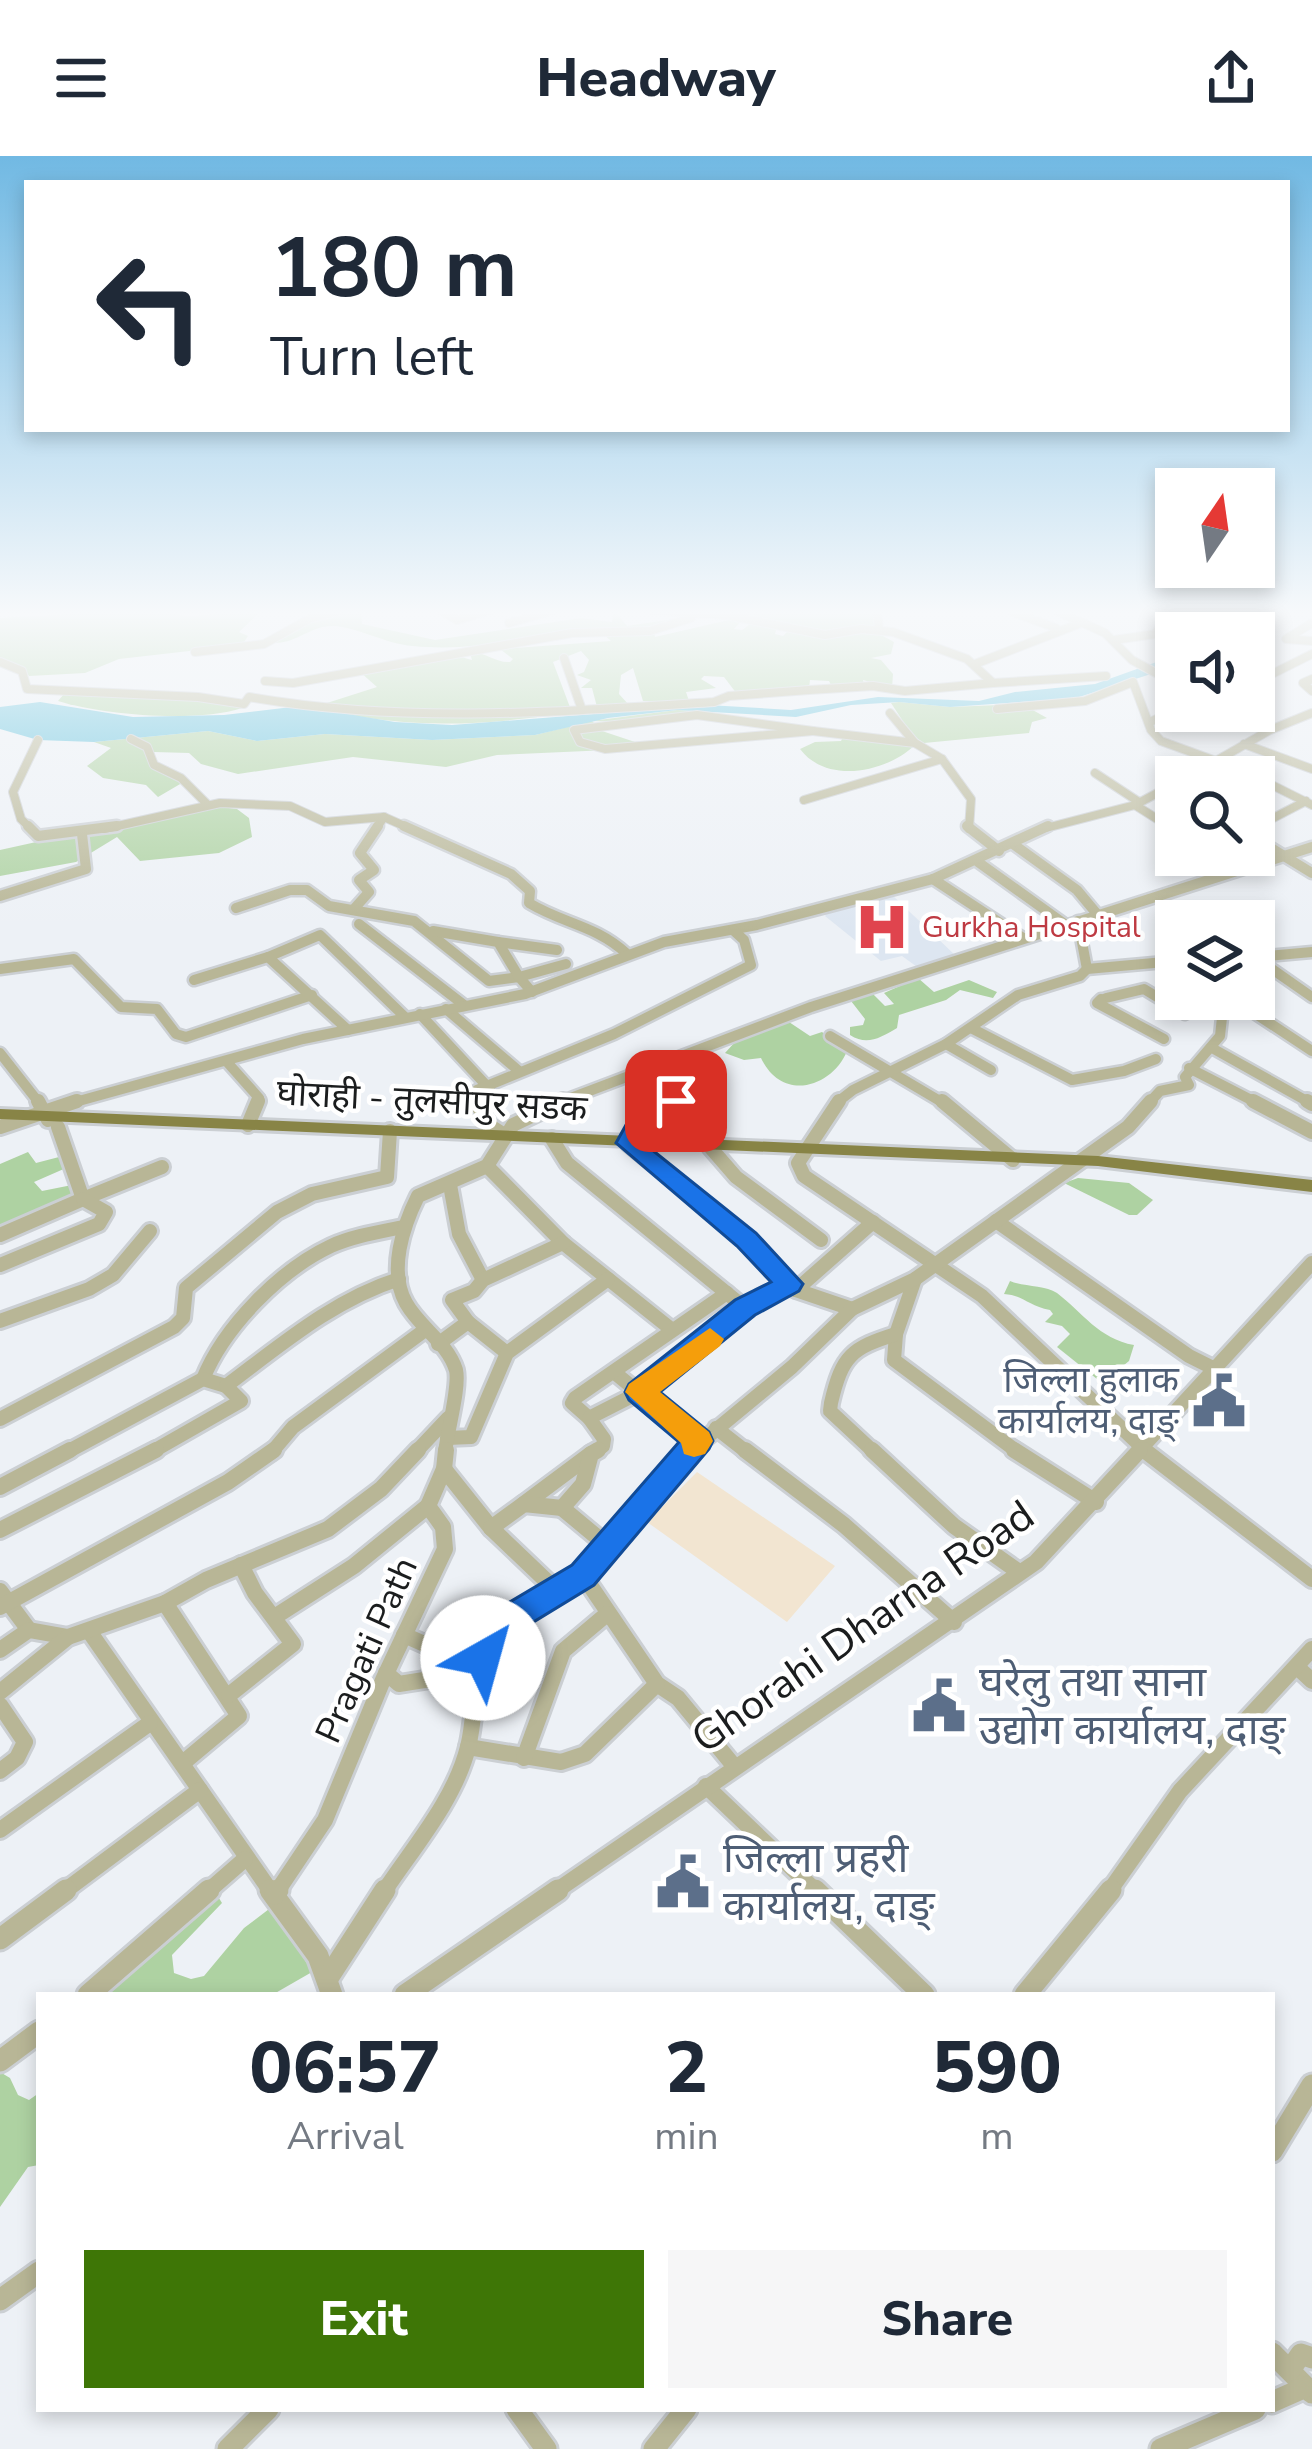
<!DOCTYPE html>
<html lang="en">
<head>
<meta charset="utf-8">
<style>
	:root { --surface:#fff; --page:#f6f6f7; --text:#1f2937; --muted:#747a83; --accent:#3e7606 }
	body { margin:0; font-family:"Nunito Sans","Noto Sans Devanagari",sans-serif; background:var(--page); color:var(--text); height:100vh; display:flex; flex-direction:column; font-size:45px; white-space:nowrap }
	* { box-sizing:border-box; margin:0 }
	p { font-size:39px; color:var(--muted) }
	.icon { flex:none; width:66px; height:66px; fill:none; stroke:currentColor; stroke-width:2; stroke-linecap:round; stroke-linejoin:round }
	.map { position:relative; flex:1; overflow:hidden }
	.drawer { position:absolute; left:36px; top:1836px; width:1239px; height:420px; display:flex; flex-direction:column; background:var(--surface); border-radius:0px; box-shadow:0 6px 18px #0003 }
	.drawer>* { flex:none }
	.hud { position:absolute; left:24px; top:24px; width:1266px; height:252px; border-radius:0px; box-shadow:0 6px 18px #0003; background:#fff; color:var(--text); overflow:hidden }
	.needle { width:78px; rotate:13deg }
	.tools { position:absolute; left:1155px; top:312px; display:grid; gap:24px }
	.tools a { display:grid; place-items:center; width:120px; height:120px; border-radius:0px; background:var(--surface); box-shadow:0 6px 18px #0003; font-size:60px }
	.pin { position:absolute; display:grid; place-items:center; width:102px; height:102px; color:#fff; margin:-51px; border-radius:24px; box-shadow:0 6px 18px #0006 }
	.me { position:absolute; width:132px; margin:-66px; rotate:38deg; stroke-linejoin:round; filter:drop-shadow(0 0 9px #0008) }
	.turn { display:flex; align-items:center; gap:42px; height:252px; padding:0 48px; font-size:54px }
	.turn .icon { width:156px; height:156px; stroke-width:2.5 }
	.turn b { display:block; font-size:84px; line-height:102px }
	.eta { display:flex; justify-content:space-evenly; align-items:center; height:204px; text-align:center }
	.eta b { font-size:72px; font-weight:800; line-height:84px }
	.cta { display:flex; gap:24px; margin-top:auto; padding:24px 48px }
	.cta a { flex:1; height:138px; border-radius:0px; background:var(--accent); color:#fff; font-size:48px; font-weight:800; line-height:138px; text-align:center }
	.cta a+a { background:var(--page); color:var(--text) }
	header { display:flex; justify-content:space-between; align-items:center; height:156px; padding:0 48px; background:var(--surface); font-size:54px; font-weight:800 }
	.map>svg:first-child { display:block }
	.built { fill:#dde6f1 }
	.education { fill:#f2e5d1 }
	.green { fill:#aed2a2 }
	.water { fill:#5fc0db }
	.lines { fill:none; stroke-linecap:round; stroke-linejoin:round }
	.minor-far4-casing { stroke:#cbcfd3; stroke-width:10 }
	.minor-far3-casing { stroke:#cbcfd3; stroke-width:15 }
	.minor-far2-casing { stroke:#cbcfd3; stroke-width:20 }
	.minor-far1-casing { stroke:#cbcfd3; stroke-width:22 }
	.minor-casing { stroke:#cbcfd3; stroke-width:27 }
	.major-casing { stroke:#cbcfd3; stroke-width:6 }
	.minor-far4 { stroke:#b8b696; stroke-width:8 }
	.minor-far3 { stroke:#b8b696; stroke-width:10 }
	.minor-far2 { stroke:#b8b696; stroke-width:14 }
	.minor-far1 { stroke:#b8b696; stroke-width:16 }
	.minor { stroke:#b8b696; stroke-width:21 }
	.major { fill:#888446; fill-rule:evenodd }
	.route { fill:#1a73e8; stroke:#114b97; stroke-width:3 }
	.slow { fill:#f59e0b }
	.labels { text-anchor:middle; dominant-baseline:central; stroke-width:9; stroke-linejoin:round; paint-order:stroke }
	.far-health-label { font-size:30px; fill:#be3a42; stroke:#fff; text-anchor:start }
	.street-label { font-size:36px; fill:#1b1d1e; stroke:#fff }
	.service-label { font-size:36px; fill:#4e5e75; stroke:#fff; text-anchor:end }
	.near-street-label { font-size:42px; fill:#1b1d1e; stroke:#fff }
	.near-service-label { font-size:42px; fill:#4e5e75; stroke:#fff; text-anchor:start }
</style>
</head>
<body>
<header><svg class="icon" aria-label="menu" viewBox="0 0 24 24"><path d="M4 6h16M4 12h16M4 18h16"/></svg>Headway<svg class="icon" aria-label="share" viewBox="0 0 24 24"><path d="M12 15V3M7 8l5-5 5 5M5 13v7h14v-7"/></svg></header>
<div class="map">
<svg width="1312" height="2293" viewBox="0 0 1312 2293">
	<rect width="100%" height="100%" fill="#edf1f6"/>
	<!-- built -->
	<polygon class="built" points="891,738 957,801 920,813 902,800 881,805 825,760 830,754"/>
	<!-- education -->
	<polygon class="education" points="697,1316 835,1410 787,1466 647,1366"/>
	<!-- green -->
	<g class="green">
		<polygon points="144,454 188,460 285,454 258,458 239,476 248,480 242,489 119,503 85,517 29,520 23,511 0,503 0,462"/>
		<path d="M350 454H361L362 468 435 484 581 462 612 466 614 454 627 470 687 461C647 476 619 471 578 475 521 482 471 496 413 490 385 488 359 471 332 470 309 470 297 488 272 487L311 464Z"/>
		<polygon points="661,454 874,454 874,471 834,479 729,455"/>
		<path d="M733 463 742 464 734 473 742 474 753 466 777 471 775 478 783 480 790 473 826 482 872 474 894 486 891 498 871 502 881 504 893 518 892 532 863 524 864 529 832 531 829 525 810 524 809 532 737 538 724 521 704 520 701 523 716 532 686 536 689 545H643L633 512 621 519 619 538 629 549 597 551 592 532H581L591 524 577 519 584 516 589 504 581 495 553 506 571 554 564 557C484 570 406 573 327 554V547L377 531 360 516 454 499 472 504 470 497C486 495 494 507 510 506L513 503 500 493 611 485 603 478 654 476 655 481Z"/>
		<path d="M64 538 227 543 242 552C197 567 102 559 58 545Z"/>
		<polygon points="899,546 950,551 1022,548 1047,562 1032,566 1029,577 924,587 912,579 891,547"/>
		<polygon points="677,554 712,556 626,566 592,565 602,575 653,592 497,599 446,611 353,601 238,618 201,608 189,597 154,596 156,608 187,624 158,641 146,629 103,622 87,610 111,592 94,586 208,575 257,585 325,578 432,584 535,579 591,565"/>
		<path d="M844 579 915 589C887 616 827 629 800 593L815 586 841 585Z"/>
		<polygon points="204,649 237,653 249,662 252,681 219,697 140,705 117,681 76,706 0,720 0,694"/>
		<path d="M918 822 934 836 969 824 997 836 993 842 960 834 946 844 899 859 897 872C880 882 867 890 850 879V871L863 869 865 863 851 845 873 838 885 850 894 848 884 837Z"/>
		<path d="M789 866 810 880 822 876 847 895C833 930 783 948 761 902L744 904 725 897 735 886Z"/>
		<polygon points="28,996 36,1007 59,1001 66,1012 34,1026 42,1035 72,1029 74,1041 0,1078 0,1008"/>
		<polygon points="1078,1022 1129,1027 1153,1044 1137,1059 1129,1059 1064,1027"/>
		<path d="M1010 1125C1024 1131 1045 1129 1057 1137 1082 1156 1099 1183 1134 1189L1129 1205 1102 1227 1057 1191 1070 1178 1062 1170 1045 1166 1053 1158 1050 1154C1028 1150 1023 1139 1004 1138Z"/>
		<polygon points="217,1739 222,1747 172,1799 174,1817 191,1823 204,1820 244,1772 273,1750 312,1816 272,1839 94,1839"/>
		<polygon points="0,1916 10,1922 18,1939 29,1944 39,1937 39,2009 28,2011 0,2051"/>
	</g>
	<!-- water -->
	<polygon class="water" points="1176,499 1176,510 1076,542 950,551 899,546 851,549 796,561 677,554 608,562 535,579 432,584 325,578 257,585 208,575 94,586 38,584 0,573 0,551 40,546 133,561 224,559 300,550 395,566 452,569 708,549 791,554 878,541 979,545 1015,536 1095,528"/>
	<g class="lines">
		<defs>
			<g id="minor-far4">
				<polyline points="440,454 457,464 491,454"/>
				<polyline points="649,454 726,459 825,479 861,473 893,476 967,503 993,527 1106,520"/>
				<polyline points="877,454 879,473"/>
				<polyline points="1007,454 1056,472"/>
				<polyline points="1055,454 1105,477 1132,504 1176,528"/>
				<polyline points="509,467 554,454"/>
				<polyline points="1312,467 1286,483 1312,485"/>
				<polyline points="1114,484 1155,478 1171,454"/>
				<polyline points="195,496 264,488 309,463 343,454"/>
				<polyline points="564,502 582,554"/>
				<path d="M0 506 22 515 27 533 198 541 244 548 249 541C404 568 558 556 714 546L729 540 809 534 873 530 905 535 993 527"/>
				<polyline points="975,508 1081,467"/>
				<polyline points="1312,523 1303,527 1312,535"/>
				<polyline points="265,525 293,527 572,477 650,475 691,462"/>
				<polyline points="1254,527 1312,498"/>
				<polyline points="997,553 1085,545 1133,526 1151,574 1161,585 1246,616 1312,649"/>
				<polyline points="890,557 915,587"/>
				<polygon points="697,559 813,575 605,593 580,586 574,574"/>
				<polyline points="1150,566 1176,554"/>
				<polyline points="813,575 915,587 942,603 971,643 969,673"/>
				<polyline points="131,583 147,591 154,609 181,622 208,649"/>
				<polyline points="1244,588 1312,613"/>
				<polyline points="1095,617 1139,646"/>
				<polyline points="1188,621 1270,574 1312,557"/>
				<polyline points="804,644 942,603"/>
				<polyline points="1135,649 1173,673"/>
				<polyline points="1254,672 1306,645"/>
				<polyline points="31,673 21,663 13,636 38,584"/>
				<polyline points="104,673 220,647 290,650 325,666 384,661 411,673"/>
				<polyline points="376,673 384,661"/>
				<polyline points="1042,673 1135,649 1176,627"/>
			</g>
			<g id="minor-far3">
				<polyline points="28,670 38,680 117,670"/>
				<path d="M404 670 511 718 530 735 529 747C564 768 595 769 626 797"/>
				<polyline points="967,670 999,695"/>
				<polyline points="1168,670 1176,675"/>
				<polyline points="1254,672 1258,684 1312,717"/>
				<polyline points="1013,688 1077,734 1097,758"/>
				<polyline points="1214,699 1237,713"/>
				<polyline points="978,706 1066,769"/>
				<polyline points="933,723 1023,782"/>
				<polyline points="0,740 86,713 82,678"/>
				<polyline points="236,752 290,734 307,734 329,750 414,765 489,825 519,821 532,836"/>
				<polyline points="353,754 369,736 359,724 374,714 360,697 378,670"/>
				<polyline points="1078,765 1087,813"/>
				<polyline points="359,768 464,849"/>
				<polyline points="433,775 498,786 519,821 566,808"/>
				<polyline points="498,786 557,794"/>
				<polyline points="268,801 320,779 405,861"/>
				<polyline points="1257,801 1312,796"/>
				<polyline points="1262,806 1312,841"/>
				<polyline points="0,813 74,803 121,851 157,853 176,878 186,881 312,839"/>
				<polyline points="194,824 268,801 348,874"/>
				<polyline points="1106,842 1144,833 1185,858"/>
				<polyline points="1101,843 1097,847 1164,883"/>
				<polyline points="1233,843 1312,895"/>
				<polyline points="446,853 519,915"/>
				<polyline points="420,858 486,929"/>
				<polyline points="971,872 1072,924 1124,915 1156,903"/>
				<polyline points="830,880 945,948"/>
				<polyline points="946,888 991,914"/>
				<polyline points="1212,892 1312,948"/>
				<polyline points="0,897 40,948"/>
				<polyline points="227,906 259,942 256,948"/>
				<polyline points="1189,912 1259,948"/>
				<polyline points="68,948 303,883 525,838 664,786 757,769 933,723 1048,670"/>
				<polyline points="477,948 473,942 477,934 614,878 751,809 744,784 733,774"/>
				<polyline points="555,948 811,851 1312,691"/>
				<polyline points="664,948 708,920"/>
				<polyline points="835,948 853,934 946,888 1018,839 1080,820 1087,813 1176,805"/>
				<polyline points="1148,948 1160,935 1189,929 1185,921 1220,880 1224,843"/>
			</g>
			<g id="minor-far2">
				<polyline points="38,945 48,964"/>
				<polyline points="475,945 490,970 506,980"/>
				<polyline points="669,945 639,965 628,987 747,1084 796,1134 852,1153"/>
				<polyline points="839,945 798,1007 804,1020 982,1140 1148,1297"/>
				<polyline points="942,945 1013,1004"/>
				<polyline points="1253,945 1312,976"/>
				<polyline points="1307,945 1312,948"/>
				<polyline points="248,969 258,945"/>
				<polyline points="0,971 77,945"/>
				<polyline points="552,983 567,1007 745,1152"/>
				<polyline points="710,991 736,1021 821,1084"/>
				<polyline points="487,1010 563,1087 671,1173"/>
				<polyline points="450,1029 459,1078 483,1124"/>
				<polyline points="83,1043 162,1011"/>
				<polyline points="996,1065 1189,1200 1217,1214"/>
				<polyline points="0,1079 83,1043 58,971"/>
				<polyline points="0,1109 99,1068 106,1056 83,1043"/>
				<polyline points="915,1123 896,1178 894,1204 1019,1297"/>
				<polyline points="796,1134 873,1066"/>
				<polyline points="0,1165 89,1133 113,1119 150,1075"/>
				<polyline points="468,1166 507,1197"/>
				<polyline points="438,1188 468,1166 452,1144 474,1135 483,1124 563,1087"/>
				<polyline points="615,1217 698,1285"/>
				<path d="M203 1223C224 1171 280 1114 331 1090 353 1080 379 1076 403 1071"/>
				<polyline points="589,1262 572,1247 575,1242 727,1137"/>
				<polyline points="0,1263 174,1171 183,1162 186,1132 277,1056 312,1038 387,1021 390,975"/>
				<polyline points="716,1272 748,1297"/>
				<polyline points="447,1282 471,1281 507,1197 608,1123"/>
				<polyline points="65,1297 203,1223 226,1230"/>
				<path d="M150 1297 241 1245 226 1230C281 1189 333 1144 399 1123"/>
				<polyline points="271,1297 293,1271 425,1174"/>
				<polyline points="415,1297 448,1262"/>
				<path d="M445 1297C447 1276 460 1231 456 1214 447 1186 420 1172 406 1147 388 1115 403 1070 418 1040L487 1010 513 969 563 945"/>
				<polyline points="593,1297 603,1290 604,1283 589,1262 640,1236 760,1141 789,1128"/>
				<polyline points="688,1297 792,1211 852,1153 915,1123 1128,971 1151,945"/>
				<path d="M875 1297 830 1255 831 1247C842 1199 852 1192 896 1178"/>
				<polyline points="1137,1297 1312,1107"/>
			</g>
			<g id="minor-far1">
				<polyline points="691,1294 583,1419 657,1528 678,1542 734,1610"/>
				<polyline points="745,1294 844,1369 954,1466"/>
				<polyline points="872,1294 954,1370 1019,1416"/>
				<polyline points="1014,1294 1096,1346"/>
				<polyline points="1144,1294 1312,1423"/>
				<polyline points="444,1313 491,1372 557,1435"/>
				<polyline points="0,1331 70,1294"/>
				<polyline points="524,1348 591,1298"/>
				<polyline points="562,1352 609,1391"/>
				<polyline points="491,1372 524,1348 562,1352 583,1328 591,1298 598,1294"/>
				<polyline points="0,1374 156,1294"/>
				<polyline points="0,1435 29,1474"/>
				<polyline points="165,1447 239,1560 184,1606"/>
				<polyline points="0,1451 228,1326 274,1294"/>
				<polyline points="276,1460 354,1410 428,1350"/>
				<polyline points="89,1475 272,1737"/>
				<polyline points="404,1479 456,1502 483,1502 442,1521 476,1527"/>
				<polyline points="0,1494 29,1474 68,1481"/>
				<polyline points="1298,1512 1312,1525"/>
				<polyline points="386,1517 399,1528 443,1521"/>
				<polyline points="0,1536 68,1481 165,1447 206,1424 328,1373 381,1333 418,1294"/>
				<polyline points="229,1539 293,1488 255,1437 241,1409"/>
				<polyline points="0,1549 25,1586 17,1602 0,1615"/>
				<polyline points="468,1591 561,1606 585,1598 657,1528"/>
				<polyline points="524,1602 563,1495 607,1458"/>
				<polyline points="706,1630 818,1737"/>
				<polyline points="0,1674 150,1567"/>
				<polyline points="62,1737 200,1634"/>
				<polyline points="206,1737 245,1703"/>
				<polyline points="276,1737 325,1664 383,1524 445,1393 443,1371 428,1350 444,1313 446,1294"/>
				<path d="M383 1737C412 1693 455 1644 468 1591 478 1553 470 1508 496 1474 511 1455 561 1433 583 1419"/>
				<polyline points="553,1737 1036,1406 1140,1294"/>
				<polyline points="1108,1737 1180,1635 1312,1493"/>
			</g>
			<g id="minor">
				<polyline points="270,1734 318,1800 332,1839"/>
				<polyline points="815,1734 924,1839"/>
				<polyline points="275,1738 278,1734"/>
				<polyline points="0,1783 66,1734"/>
				<polyline points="328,1822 385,1734"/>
				<polyline points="88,1839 209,1734"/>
				<polyline points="405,1839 558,1734"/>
				<polyline points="1025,1839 1111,1734"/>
				<polyline points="0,1905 39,1876"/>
				<polyline points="1272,1995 1312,1929"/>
				<polyline points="0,2144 39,2116"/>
				<polyline points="1272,2197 1312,2237"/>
				<polyline points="1290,2214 1301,2198 1312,2202"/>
				<polyline points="1272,2246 1306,2231"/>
				<polyline points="517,2253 546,2293"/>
				<polyline points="228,2293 268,2253"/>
				<polyline points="654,2293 686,2253"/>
				<polyline points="1161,2293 1255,2253"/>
			</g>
			<polygon id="major" points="0,953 1098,1000 1312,1024 1312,1036 1098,1010 0,963"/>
		</defs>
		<!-- minor-far4 casing -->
		<use href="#minor-far4" class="minor-far4-casing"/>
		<!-- minor-far3 casing -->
		<use href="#minor-far3" class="minor-far3-casing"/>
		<!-- minor-far2 casing -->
		<use href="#minor-far2" class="minor-far2-casing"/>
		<!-- minor-far1 casing -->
		<use href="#minor-far1" class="minor-far1-casing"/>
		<!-- minor casing -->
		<use href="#minor" class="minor-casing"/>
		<!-- major casing -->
		<use href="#major" class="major-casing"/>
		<!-- minor-far4 -->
		<use href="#minor-far4" class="minor-far4"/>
		<!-- minor-far3 -->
		<use href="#minor-far3" class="minor-far3"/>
		<!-- minor-far2 -->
		<use href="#minor-far2" class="minor-far2"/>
		<!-- minor-far1 -->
		<use href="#minor-far1" class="minor-far1"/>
		<!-- minor -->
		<use href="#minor" class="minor"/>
		<!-- major -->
		<use href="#major" class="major"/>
	</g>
	<!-- sky -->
	<linearGradient id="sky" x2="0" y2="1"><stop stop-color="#71b9e3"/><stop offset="0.59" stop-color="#f7f9fb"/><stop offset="1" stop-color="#f7f9fb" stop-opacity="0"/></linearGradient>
	<rect width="1312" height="775" fill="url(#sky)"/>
	<!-- route -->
	<polygon class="route" points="676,938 684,940 684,951 649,970 641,985 756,1077 803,1128 799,1135 755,1159 660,1236 709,1276 713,1285 709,1293 594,1429 509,1481 495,1513 483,1518 471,1513 466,1502 486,1460 572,1409 679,1286 629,1244 625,1236 629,1228 735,1144 771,1126 737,1090 616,987 631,960"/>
	<!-- slow -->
	<polygon class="slow" points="710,1172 724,1183 720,1190 660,1236 709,1276 713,1285 705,1298 694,1301 684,1298 681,1287 625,1236 629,1228"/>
	<!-- icons -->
	<defs>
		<symbol id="hospital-bare" viewBox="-9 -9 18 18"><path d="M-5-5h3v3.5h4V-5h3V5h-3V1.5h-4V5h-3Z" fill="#e0444e" stroke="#fff" stroke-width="2.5" paint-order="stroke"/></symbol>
		<symbol id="civic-bare" viewBox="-9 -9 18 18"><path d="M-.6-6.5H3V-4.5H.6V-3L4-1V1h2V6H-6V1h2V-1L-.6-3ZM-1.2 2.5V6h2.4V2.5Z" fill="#5c6f8a" stroke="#fff" stroke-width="2.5" paint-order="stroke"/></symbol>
	</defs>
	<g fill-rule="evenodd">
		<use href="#hospital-bare" x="844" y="733" width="76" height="76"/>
		<use href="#civic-bare" x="1181" y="1207" width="76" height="76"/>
		<use href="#civic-bare" x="901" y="1512" width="76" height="76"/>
		<use href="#civic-bare" x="645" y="1688" width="76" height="76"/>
	</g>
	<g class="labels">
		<!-- far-health labels -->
		<g class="far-health-label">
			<text x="922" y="771">Gurkha Hospital</text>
		</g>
		<!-- street labels -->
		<g class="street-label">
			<text transform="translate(432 945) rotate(3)">घोराही - तुलसीपुर सडक</text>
			<text transform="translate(367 1494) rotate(-66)">Pragati Path</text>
		</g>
		<!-- service labels -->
		<g class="service-label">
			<text x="1179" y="1224">जिल्ला हुलाक<tspan x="1179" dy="41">कार्यालय, दाङ्</tspan></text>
		</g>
		<!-- near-street labels -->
		<g class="near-street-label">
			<text transform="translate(863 1471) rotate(-35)">Ghorahi Dharna Road</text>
		</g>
		<!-- near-service labels -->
		<g class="near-service-label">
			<text x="979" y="1526">घरेलु तथा साना<tspan x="979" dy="48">उद्योग कार्यालय, दाङ्</tspan></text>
			<text x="723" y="1702">जिल्ला प्रहरी<tspan x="723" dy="48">कार्यालय, दाङ्</tspan></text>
		</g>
	</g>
</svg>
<div class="tools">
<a><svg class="needle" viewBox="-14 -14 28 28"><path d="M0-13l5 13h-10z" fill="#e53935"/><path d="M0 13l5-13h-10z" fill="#747a83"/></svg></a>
<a><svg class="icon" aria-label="sound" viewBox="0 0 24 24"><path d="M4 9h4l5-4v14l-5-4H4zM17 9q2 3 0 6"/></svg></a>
<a><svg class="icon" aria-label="search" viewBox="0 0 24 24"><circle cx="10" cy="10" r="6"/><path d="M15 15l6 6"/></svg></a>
<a><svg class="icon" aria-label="layers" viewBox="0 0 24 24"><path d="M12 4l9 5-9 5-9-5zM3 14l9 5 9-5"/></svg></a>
</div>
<div class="pin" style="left:676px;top:945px;background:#d93025"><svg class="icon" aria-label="arrive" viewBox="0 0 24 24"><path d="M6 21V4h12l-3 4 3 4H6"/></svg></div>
<svg class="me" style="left:483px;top:1502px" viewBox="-20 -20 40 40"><circle r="19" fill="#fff"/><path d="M0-13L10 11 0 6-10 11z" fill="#1a73e8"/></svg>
<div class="hud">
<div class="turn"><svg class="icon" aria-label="left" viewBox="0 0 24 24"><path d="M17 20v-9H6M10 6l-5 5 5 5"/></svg><div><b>180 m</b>Turn left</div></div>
</div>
<section class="drawer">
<div class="eta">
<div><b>06:57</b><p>Arrival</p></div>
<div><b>2</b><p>min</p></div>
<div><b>590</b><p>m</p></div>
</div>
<div class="cta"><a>Exit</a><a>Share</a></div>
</section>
</div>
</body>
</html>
